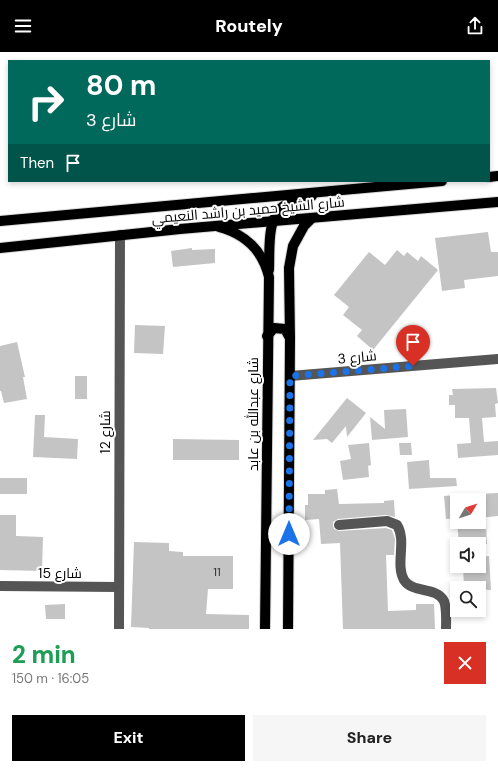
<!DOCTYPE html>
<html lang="en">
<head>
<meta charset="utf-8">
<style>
	:root { --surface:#fff; --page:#f6f6f6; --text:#222; --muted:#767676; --accent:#000 }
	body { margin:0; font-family:"DM Sans",Cairo,sans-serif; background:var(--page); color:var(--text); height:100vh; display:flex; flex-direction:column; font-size:15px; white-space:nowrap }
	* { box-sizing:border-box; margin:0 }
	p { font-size:13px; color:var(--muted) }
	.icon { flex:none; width:22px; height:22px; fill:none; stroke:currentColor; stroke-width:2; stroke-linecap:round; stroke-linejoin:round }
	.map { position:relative; height:577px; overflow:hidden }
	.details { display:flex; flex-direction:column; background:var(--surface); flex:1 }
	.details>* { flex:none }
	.hud { position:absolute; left:8px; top:8px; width:482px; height:122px; border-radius:0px; box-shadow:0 2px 6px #0003; background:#00695c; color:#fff; overflow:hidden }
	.needle { width:26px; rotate:51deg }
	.controls { position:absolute; left:450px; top:441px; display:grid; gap:8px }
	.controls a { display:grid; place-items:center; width:36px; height:36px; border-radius:0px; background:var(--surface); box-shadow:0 2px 6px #0003; font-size:20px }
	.pin { position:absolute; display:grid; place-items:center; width:34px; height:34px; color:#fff; margin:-41px -17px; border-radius:50% 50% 50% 0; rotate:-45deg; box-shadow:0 0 4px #0007 }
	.pin .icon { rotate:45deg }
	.me { position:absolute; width:44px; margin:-22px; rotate:0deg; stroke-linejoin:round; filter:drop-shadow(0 0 3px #0008) }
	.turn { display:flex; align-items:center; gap:14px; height:84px; padding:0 12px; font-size:18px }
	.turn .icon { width:52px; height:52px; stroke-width:2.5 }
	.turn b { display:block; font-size:28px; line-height:34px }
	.then { display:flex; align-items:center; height:38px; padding:0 12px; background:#0003; gap:8px; font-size:15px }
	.round { display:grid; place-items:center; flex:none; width:42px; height:42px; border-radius:0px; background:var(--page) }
	.headline { display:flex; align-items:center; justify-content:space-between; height:68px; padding:0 12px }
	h1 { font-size:24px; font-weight:800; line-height:30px; color:#1e9e55 }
	.primary-button { display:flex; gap:8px; margin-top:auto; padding:8px 12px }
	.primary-button a { flex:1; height:46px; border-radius:0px; background:var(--accent); color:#fff; font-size:16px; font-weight:800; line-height:46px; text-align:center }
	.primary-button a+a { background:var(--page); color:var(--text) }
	header { display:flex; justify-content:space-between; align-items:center; height:52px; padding:0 12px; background:var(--accent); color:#fff; font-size:18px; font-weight:800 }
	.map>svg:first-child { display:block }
	.building { fill:#c4c4c4 }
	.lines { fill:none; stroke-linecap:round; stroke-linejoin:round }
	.major-casing { stroke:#dbdbdb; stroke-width:12 }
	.minor { stroke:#555; stroke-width:10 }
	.major { stroke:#000; stroke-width:10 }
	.route { stroke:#1a73e8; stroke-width:7; stroke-dasharray:0 12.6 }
	.labels { text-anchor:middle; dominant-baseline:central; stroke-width:4; stroke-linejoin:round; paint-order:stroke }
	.number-label { font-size:12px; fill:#313131 }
	.street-label { font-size:14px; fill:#000; stroke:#fff }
</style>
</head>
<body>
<header><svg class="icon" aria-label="menu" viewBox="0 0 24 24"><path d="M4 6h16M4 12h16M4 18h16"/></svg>Routely<svg class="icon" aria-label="share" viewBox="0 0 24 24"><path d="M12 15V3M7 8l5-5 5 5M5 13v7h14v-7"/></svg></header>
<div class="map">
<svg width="498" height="577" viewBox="0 0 498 577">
	<rect width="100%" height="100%" fill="#fff"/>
	<!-- building -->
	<g class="building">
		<polygon points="488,180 491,200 498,200 498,224 464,228 465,236 442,239 435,186"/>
		<polygon points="192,196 192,198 215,197 215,211 173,215 171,199"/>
		<polygon points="397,198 404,204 407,200 418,209 421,204 438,218 373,298 357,284 362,278 343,263 349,255 334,243 369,200 385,213"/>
		<polygon points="135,273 165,274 163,302 134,301"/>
		<polygon points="17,290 25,325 23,325 27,347 4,351 1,339 0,339 0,294"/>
		<rect x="75" y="324" width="12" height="23"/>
		<polygon points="496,336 498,351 495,352 496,365 482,366 484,390 498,389 498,403 458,406 457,392 471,391 469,366 455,366 455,353 449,353 449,343 453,343 452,337"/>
		<polygon points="347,346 366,361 347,385 346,374 332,391 327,387 313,388"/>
		<polygon points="406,357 408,385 372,388 370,365 385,377 384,358"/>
		<polygon points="35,363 45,363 44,385 78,387 77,407 33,405"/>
		<polygon points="173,387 239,388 239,408 173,408"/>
		<polygon points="369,391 371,413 368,414 369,425 343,428 340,409 351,407 348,393"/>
		<polygon points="399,391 411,391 412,403 400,403"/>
		<polygon points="429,408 430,426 456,426 457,434 409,437 407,410"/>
		<rect x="0" y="426" width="27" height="16"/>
		<polygon points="337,437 339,452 384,451 384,449 394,448 395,465 386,463 338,467 333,470 333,474 334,477 339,479 386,476 392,478 395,487 394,503 386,503 388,559 416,558 416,552 434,552 435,577 343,577 340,491 321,492 319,467 305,468 305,453 308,453 308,442 325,442 325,438"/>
		<polygon points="498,441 498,464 479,466 479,442"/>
		<polygon points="457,443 457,466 446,467 444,444"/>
		<polygon points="0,463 16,463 16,484 43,485 42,519 0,518"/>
		<polygon points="457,470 486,470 487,492 459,492"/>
		<polygon points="134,490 169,491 169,499 183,500 183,504 233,504 233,537 208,537 206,562 249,563 249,577 149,577 149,576 131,575"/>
		<polygon points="489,504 491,538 464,536 463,514 479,514 479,505"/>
		<polygon points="65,552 65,567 46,567 45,553"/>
	</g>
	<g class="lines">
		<defs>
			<g id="major">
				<polyline points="489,125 498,124"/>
				<polyline points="0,169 442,129"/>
				<path d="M219 175C245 182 263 199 269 225L265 577"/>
				<polyline points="0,196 180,177 498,150"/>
				<path d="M269 218C270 199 266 164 285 153 293 149 304 148 312 144"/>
				<polyline points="267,284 274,276 285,277 290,286"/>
				<polyline points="288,577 290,286 289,216 293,194 304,174 312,166"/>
			</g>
		</defs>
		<!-- major casing -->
		<use href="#major" class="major-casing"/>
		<!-- minor -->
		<g class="minor">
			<polyline points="290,324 498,307"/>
			<path d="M339 473 387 469 397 473C407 489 395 512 404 528 413 542 436 534 444 549 447 557 446 569 446 577"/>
			<polyline points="0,534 119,535"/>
			<polyline points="119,577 120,183"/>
		</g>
		<!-- major -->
		<use href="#major" class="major"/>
	</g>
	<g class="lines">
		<!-- route -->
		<polyline class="route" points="289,482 290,324 413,314"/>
	</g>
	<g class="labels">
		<!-- number labels -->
		<g class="number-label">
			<text x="217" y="520">11</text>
		</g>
		<!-- street labels -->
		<g class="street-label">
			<text transform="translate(248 158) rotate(-5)">شارع الشيخ حميد بن راشد النعيمي</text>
			<text transform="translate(357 305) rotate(-5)">شارع 3</text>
			<text transform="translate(253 362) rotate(-90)">شارع عبدالله بن عابد</text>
			<text transform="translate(105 380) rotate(-90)">شارع 12</text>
			<text x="60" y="521">شارع 15</text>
		</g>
	</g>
</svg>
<div class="controls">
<a><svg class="needle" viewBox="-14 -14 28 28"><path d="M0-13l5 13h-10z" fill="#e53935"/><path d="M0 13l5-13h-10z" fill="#767676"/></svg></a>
<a><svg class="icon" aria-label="sound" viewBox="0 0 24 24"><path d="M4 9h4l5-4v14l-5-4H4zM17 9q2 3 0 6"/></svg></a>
<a><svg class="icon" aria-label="search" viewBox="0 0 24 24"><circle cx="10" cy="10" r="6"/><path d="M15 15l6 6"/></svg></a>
</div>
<div class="pin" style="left:413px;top:314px;background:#d93025"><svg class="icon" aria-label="arrive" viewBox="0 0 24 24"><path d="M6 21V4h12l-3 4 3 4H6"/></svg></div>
<svg class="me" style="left:289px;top:482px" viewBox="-20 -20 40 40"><circle r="19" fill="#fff"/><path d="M0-13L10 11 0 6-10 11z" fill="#1a73e8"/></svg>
<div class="hud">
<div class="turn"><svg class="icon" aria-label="right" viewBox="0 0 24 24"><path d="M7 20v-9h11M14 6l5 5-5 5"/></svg><div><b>80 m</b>شارع 3</div></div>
<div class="then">Then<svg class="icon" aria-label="arrive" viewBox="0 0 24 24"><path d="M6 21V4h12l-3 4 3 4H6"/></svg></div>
</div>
</div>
<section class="details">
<div class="headline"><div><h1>2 min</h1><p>150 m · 16:05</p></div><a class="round" style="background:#d93025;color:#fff"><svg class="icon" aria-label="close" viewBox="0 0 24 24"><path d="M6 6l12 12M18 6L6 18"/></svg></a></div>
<div class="primary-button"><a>Exit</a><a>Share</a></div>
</section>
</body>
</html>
